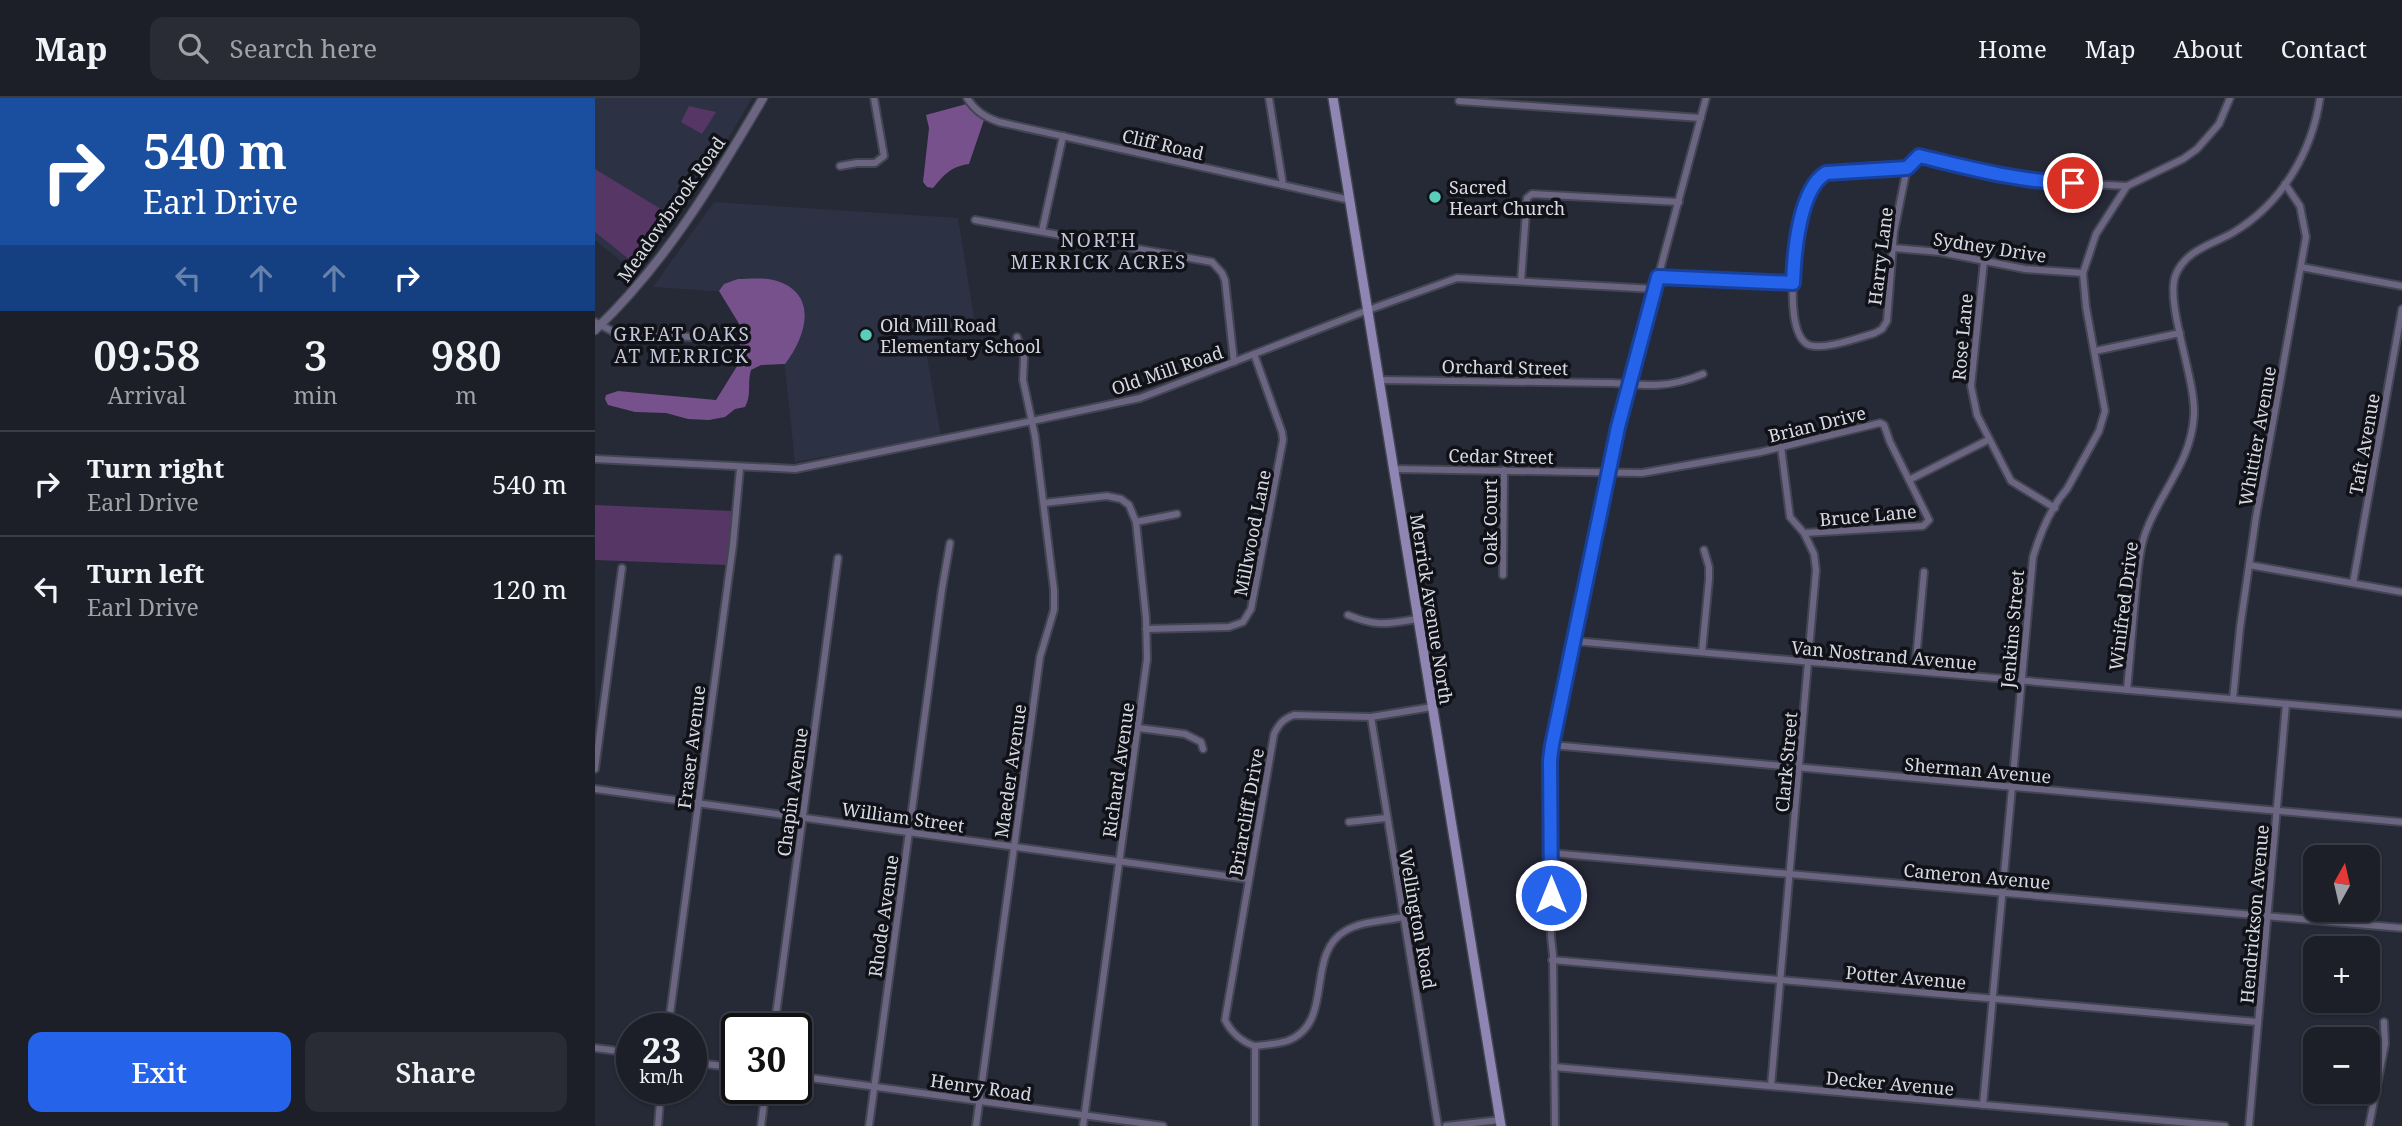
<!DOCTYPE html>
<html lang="en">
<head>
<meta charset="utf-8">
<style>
	:root { --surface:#1c1f28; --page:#292c34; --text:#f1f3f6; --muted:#a0a2a8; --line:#3a3d45; --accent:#2563eb }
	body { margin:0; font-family:"Noto Serif",serif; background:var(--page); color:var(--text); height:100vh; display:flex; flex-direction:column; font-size:26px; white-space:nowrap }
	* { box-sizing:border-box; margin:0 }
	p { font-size:23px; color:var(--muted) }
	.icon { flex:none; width:38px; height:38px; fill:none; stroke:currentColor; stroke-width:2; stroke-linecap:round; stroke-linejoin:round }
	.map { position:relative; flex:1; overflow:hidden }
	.side { display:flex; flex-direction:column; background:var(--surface); width:595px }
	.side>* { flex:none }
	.guide { background:#1a4fa0; color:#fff; overflow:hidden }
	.needle { width:46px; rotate:8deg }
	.controls { position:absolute; left:1708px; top:747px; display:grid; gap:14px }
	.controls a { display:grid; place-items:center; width:77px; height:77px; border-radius:14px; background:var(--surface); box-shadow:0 2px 5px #0004,0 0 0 2px var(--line); font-size:35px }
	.speed { position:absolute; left:21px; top:915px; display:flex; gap:14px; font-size:35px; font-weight:700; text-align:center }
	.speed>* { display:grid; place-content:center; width:91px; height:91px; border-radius:50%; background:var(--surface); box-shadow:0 2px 5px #0004,0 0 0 2px var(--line); line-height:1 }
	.speed small { font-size:18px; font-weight:400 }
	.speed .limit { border:4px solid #111; border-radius:10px; background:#fff; color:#111 }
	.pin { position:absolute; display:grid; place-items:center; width:60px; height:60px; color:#fff; margin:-30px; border:4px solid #fff; border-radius:50%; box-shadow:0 2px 7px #0007 }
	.me { position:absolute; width:77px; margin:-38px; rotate:0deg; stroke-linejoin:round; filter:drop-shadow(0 0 5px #0008) }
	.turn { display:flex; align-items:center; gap:24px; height:147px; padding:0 28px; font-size:32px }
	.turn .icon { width:91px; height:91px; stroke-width:2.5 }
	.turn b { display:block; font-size:49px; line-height:60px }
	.lanes { display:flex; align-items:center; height:66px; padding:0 28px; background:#0003; justify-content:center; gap:35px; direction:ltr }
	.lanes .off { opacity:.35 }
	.eta { display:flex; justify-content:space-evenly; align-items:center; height:119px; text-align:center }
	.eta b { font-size:42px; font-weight:600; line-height:49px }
	.primary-button { display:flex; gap:14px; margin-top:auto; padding:14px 28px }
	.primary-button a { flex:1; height:80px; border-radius:14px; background:var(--accent); color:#fff; font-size:28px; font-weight:600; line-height:80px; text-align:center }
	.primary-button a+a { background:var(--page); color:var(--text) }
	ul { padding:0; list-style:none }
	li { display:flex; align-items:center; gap:21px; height:105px; padding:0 28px; border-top:2px solid var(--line) }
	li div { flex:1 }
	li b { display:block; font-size:26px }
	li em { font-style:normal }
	header { display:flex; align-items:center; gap:42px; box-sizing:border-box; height:98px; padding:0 35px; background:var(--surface); border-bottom:2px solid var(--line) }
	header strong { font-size:33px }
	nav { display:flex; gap:38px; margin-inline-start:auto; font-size:24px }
	.search { width:490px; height:63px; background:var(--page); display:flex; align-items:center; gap:18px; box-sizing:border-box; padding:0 24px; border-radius:14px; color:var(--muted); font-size:26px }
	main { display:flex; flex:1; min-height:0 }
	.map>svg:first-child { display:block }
	.built { fill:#2d3144 }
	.green { fill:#553665 }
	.forest { fill:#77518b }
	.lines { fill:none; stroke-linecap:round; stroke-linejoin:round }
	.minor-casing { stroke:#424552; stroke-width:10 }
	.tertiary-casing { stroke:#424552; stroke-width:11 }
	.secondary-casing { stroke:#424552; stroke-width:12 }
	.minor { stroke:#6b6581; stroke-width:6 }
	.tertiary { stroke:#6b6581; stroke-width:8 }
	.secondary { stroke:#9086b3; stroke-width:9 }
	.route-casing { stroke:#184099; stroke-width:18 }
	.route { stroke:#2563eb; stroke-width:12 }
	.poi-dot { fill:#5bcebb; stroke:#111218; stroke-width:2.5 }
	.labels { text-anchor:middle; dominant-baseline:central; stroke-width:7; stroke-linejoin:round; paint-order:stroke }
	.street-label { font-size:18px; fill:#d8dae3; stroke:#111218 }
	.poi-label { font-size:18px; fill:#d8dae3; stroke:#111218; text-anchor:start }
	.neighbourhood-label { font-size:19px; letter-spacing:2px; fill:#c1c5d7; stroke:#111218 }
</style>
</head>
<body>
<header>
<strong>Map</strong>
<div class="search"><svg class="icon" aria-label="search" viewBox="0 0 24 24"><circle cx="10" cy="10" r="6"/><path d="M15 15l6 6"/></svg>Search here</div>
<nav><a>Home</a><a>Map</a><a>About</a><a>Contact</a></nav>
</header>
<main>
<section class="side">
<div class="guide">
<div class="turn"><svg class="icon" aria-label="right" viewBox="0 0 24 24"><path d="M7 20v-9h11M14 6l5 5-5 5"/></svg><div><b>540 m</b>Earl Drive</div></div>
<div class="lanes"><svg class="icon off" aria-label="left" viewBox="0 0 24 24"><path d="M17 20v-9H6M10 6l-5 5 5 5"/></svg><svg class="icon off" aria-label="ahead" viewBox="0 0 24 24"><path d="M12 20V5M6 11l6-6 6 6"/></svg><svg class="icon off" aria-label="ahead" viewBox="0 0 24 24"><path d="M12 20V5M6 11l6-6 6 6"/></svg><svg class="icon" aria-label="right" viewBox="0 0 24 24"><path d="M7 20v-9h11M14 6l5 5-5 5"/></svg></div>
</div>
<div class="eta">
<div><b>09:58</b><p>Arrival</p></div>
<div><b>3</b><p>min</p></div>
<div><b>980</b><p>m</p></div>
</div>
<ul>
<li><svg class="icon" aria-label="right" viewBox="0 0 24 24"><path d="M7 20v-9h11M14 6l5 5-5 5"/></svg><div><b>Turn right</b><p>Earl Drive</p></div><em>540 m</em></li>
<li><svg class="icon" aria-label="left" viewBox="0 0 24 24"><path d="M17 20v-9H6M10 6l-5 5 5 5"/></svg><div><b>Turn left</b><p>Earl Drive</p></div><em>120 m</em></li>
</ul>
<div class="primary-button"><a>Exit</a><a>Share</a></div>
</section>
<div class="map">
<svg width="1807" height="1028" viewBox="0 0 1807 1028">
	<rect width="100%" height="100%" fill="#262936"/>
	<!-- built -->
	<g class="built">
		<polygon points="0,0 157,0 124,56 42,176 0,142"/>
		<polygon points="119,104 363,120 381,232 329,242 346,338 200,364 182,197 58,189"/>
	</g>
	<!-- green -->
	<g class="green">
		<polygon points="94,8 121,14 107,36 86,24"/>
		<polygon points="0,71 74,116 40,166 0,134"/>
		<polygon points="0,407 138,413 131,467 0,462"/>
	</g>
	<!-- forest -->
	<g class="forest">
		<path d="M375 5 390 19 374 66C355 69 350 76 338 90L332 89 328 84 334 30 331 17Z"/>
		<path d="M143 181C155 181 170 179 182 183 225 197 210 240 190 266L166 267 156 272C152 285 157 297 150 309L140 311 130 319 114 322 93 321 71 315 40 314 13 307 10 301 11 297 23 293 121 302 144 265 146 229 124 193 129 186Z"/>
	</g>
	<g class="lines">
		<defs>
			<g id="minor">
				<path d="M372 0C380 13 390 19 404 24L755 102"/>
				<polyline points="674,0 688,87"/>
				<polyline points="864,3 1106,20"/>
				<polyline points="245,68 262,65 280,65 289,58 279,0"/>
				<path d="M1312 70 1299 134 1292 223 1287 231 1280 235C1266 239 1225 254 1212 246 1184 229 1203 110 1219 85 1222 80 1226 78 1231 75L1312 70 1324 58 1415 79 1454 84 1532 88 1588 61 1602 51 1624 26 1635 0"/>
				<polyline points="380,122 617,164 627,175 630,182 639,264"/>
				<polyline points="447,133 468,38"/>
				<polyline points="1298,150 1345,154 1430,171 1488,175"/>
				<polyline points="1389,163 1376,288 1382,317 1416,383 1460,410"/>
				<polyline points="1706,169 1807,188"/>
				<polyline points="1063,179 1198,185"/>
				<polyline points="926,183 932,100 937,96 1084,104"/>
				<polyline points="0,224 17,233 96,239"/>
				<polyline points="1500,253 1585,235"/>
				<path d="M784 282 1017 285C1053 288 1075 290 1108 276"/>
				<polyline points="0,361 200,371 437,323 545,300 773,212 862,180 1060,191"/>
				<polyline points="798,371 1047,375 1166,354 1285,325 1289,327 1295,344 1334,422 1328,428 1209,435"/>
				<polyline points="1314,382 1393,342"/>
				<polyline points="449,405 512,398 526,401 534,407 541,424 551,520 552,561 488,1028"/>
				<polyline points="541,424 582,416"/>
				<polyline points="1654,467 1807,494"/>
				<polyline points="908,477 909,372"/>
				<polyline points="1758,485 1807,211"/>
				<path d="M753 517C782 529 792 526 822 521"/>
				<polyline points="551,531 634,529 648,524 656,511 688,342 687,334 659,256"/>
				<polyline points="978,543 1807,616"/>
				<polyline points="1107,554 1114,481 1114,469 1109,452"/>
				<polyline points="1320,573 1329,474"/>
				<path d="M1532 592C1535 562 1537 532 1540 502 1542 481 1543 459 1549 439 1563 395 1596 367 1599 317 1601 281 1569 203 1581 176 1592 151 1617 147 1639 134 1687 105 1717 54 1725 0"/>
				<polyline points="1638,601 1645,530 1661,419 1711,139 1705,108 1690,86"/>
				<polyline points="776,619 843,1028"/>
				<polyline points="543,630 590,636 606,644 608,651"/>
				<polyline points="957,647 1807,724"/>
				<polyline points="0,671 27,470"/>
				<polyline points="0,691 653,781"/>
				<polyline points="754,724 791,720"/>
				<polyline points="955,755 1807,830"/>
				<polyline points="957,862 1663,924"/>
				<polyline points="73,931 138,447 145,370"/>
				<polyline points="179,931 243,460"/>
				<path d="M660 948C647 944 636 934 630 922L679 636C684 626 688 621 699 617L776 619 837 609"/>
				<path d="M660 948C670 947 682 946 692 943 741 925 709 857 750 833 766 823 790 823 808 819"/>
				<polyline points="660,948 660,1028"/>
				<polyline points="0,950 37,955"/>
				<polyline points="96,964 142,970"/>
				<polyline points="959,969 1630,1028"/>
				<polyline points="201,978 568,1028"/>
				<polyline points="1176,988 1221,472 1219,456 1209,435 1195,419 1186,349"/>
				<path d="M1388 1007 1438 459C1445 436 1456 409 1472 391L1504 333 1510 313 1491 209 1488 175 1501 136 1532 88"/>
				<polyline points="63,1028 66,990"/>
				<polyline points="166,1028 171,990"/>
				<polyline points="274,1028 347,491 355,445"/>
				<polyline points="381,1028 445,559 459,512 459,492 440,338 428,282 429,260 422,239"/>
				<polyline points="851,1028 905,1022"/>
				<polyline points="960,1028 958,857 956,839 955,662 957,647 1023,329 1111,0"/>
				<polyline points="1654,1028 1691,606"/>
				<polyline points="1774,1028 1790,946 1789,924"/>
			</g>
			<path id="tertiary" d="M0 232C70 166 120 82 168 0"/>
			<polyline id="secondary" points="738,0 906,1028"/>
		</defs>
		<!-- minor casing -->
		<use href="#minor" class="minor-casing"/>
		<!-- tertiary casing -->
		<use href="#tertiary" class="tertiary-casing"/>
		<!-- secondary casing -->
		<use href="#secondary" class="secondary-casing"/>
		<!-- minor -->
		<use href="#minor" class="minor"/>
		<!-- tertiary -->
		<use href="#tertiary" class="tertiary"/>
		<!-- secondary -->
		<use href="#secondary" class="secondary"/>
	</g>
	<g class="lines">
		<defs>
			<path id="route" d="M956 797 955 662 957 647 1023 329 1063 179 1198 185C1199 156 1204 91 1231 75L1312 70 1324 58C1375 70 1425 84 1478 85"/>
		</defs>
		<!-- route casing -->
		<use href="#route" class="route-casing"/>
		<!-- route -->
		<use href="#route" class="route"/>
	</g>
	<!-- markers -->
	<g class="poi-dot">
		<circle cx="840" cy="99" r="7"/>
		<circle cx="271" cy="237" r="7"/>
	</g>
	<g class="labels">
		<!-- street labels -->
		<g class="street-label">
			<text transform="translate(568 46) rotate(13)">Cliff Road</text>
			<text transform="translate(76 111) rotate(-55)">Meadowbrook Road</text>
			<text transform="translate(1395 149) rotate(9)">Sydney Drive</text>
			<text transform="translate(1285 158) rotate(-83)">Harry Lane</text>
			<text transform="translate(1367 239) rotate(-85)">Rose Lane</text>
			<text transform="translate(910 269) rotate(1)">Orchard Street</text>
			<text transform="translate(572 272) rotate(-19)">Old Mill Road</text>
			<text transform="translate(1222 326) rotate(-14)">Brian Drive</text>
			<text transform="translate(1662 338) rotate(-80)">Whittier Avenue</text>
			<text transform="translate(1769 346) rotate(-80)">Taft Avenue</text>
			<text transform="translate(906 358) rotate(1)">Cedar Street</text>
			<text transform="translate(1273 417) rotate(-5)">Bruce Lane</text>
			<text transform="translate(895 424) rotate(-90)">Oak Court</text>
			<text transform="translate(657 435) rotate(-79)">Millwood Lane</text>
			<text transform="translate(1528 508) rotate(-83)">Winifred Drive</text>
			<text transform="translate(837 511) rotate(81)">Merrick Avenue North</text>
			<text transform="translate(1417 531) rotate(-85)">Jenkins Street</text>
			<text transform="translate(1289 557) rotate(5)">Van Nostrand Avenue</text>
			<text transform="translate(96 649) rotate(-83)">Fraser Avenue</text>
			<text transform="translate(1191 664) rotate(-85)">Clark Street</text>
			<text transform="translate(523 672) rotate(-82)">Richard Avenue</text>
			<text transform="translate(1383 672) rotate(5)">Sherman Avenue</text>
			<text transform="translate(415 673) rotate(-82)">Maeder Avenue</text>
			<text transform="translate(197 694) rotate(-82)">Chapin Avenue</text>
			<text transform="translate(651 714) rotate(-80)">Briarcliff Drive</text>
			<text transform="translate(308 719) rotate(8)">William Street</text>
			<text transform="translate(1382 778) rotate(5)">Cameron Avenue</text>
			<text transform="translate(1659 816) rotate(-85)">Hendrickson Avenue</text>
			<text transform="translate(288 818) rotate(-82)">Rhode Avenue</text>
			<text transform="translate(823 821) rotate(80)">Wellington Road</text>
			<text transform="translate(1311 879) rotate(5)">Potter Avenue</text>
			<text transform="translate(1295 985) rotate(5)">Decker Avenue</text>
			<text transform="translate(386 989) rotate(8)">Henry Road</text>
		</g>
		<!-- poi labels -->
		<g class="poi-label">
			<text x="854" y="89">Sacred<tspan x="854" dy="21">Heart Church</tspan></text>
			<text x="285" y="227">Old Mill Road<tspan x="285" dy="21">Elementary School</tspan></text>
		</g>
		<!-- neighbourhood labels -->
		<g class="neighbourhood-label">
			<text x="504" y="142">NORTH<tspan x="504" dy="22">MERRICK ACRES</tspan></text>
			<text x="87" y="236">GREAT OAKS<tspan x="87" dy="22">AT MERRICK</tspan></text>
		</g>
	</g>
</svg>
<div class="controls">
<a><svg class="needle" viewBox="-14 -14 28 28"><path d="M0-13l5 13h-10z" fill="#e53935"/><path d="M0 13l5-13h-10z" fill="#a0a2a8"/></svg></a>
<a>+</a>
<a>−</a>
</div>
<div class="speed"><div>23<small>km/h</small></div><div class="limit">30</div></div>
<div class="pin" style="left:1478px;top:85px;background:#d93025"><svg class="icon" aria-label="arrive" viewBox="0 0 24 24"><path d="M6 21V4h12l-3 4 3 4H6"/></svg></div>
<svg class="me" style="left:956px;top:797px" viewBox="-20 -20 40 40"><circle r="17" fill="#2563eb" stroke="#fff" stroke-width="3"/><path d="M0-11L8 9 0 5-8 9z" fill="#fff"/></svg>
</div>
</main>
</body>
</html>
